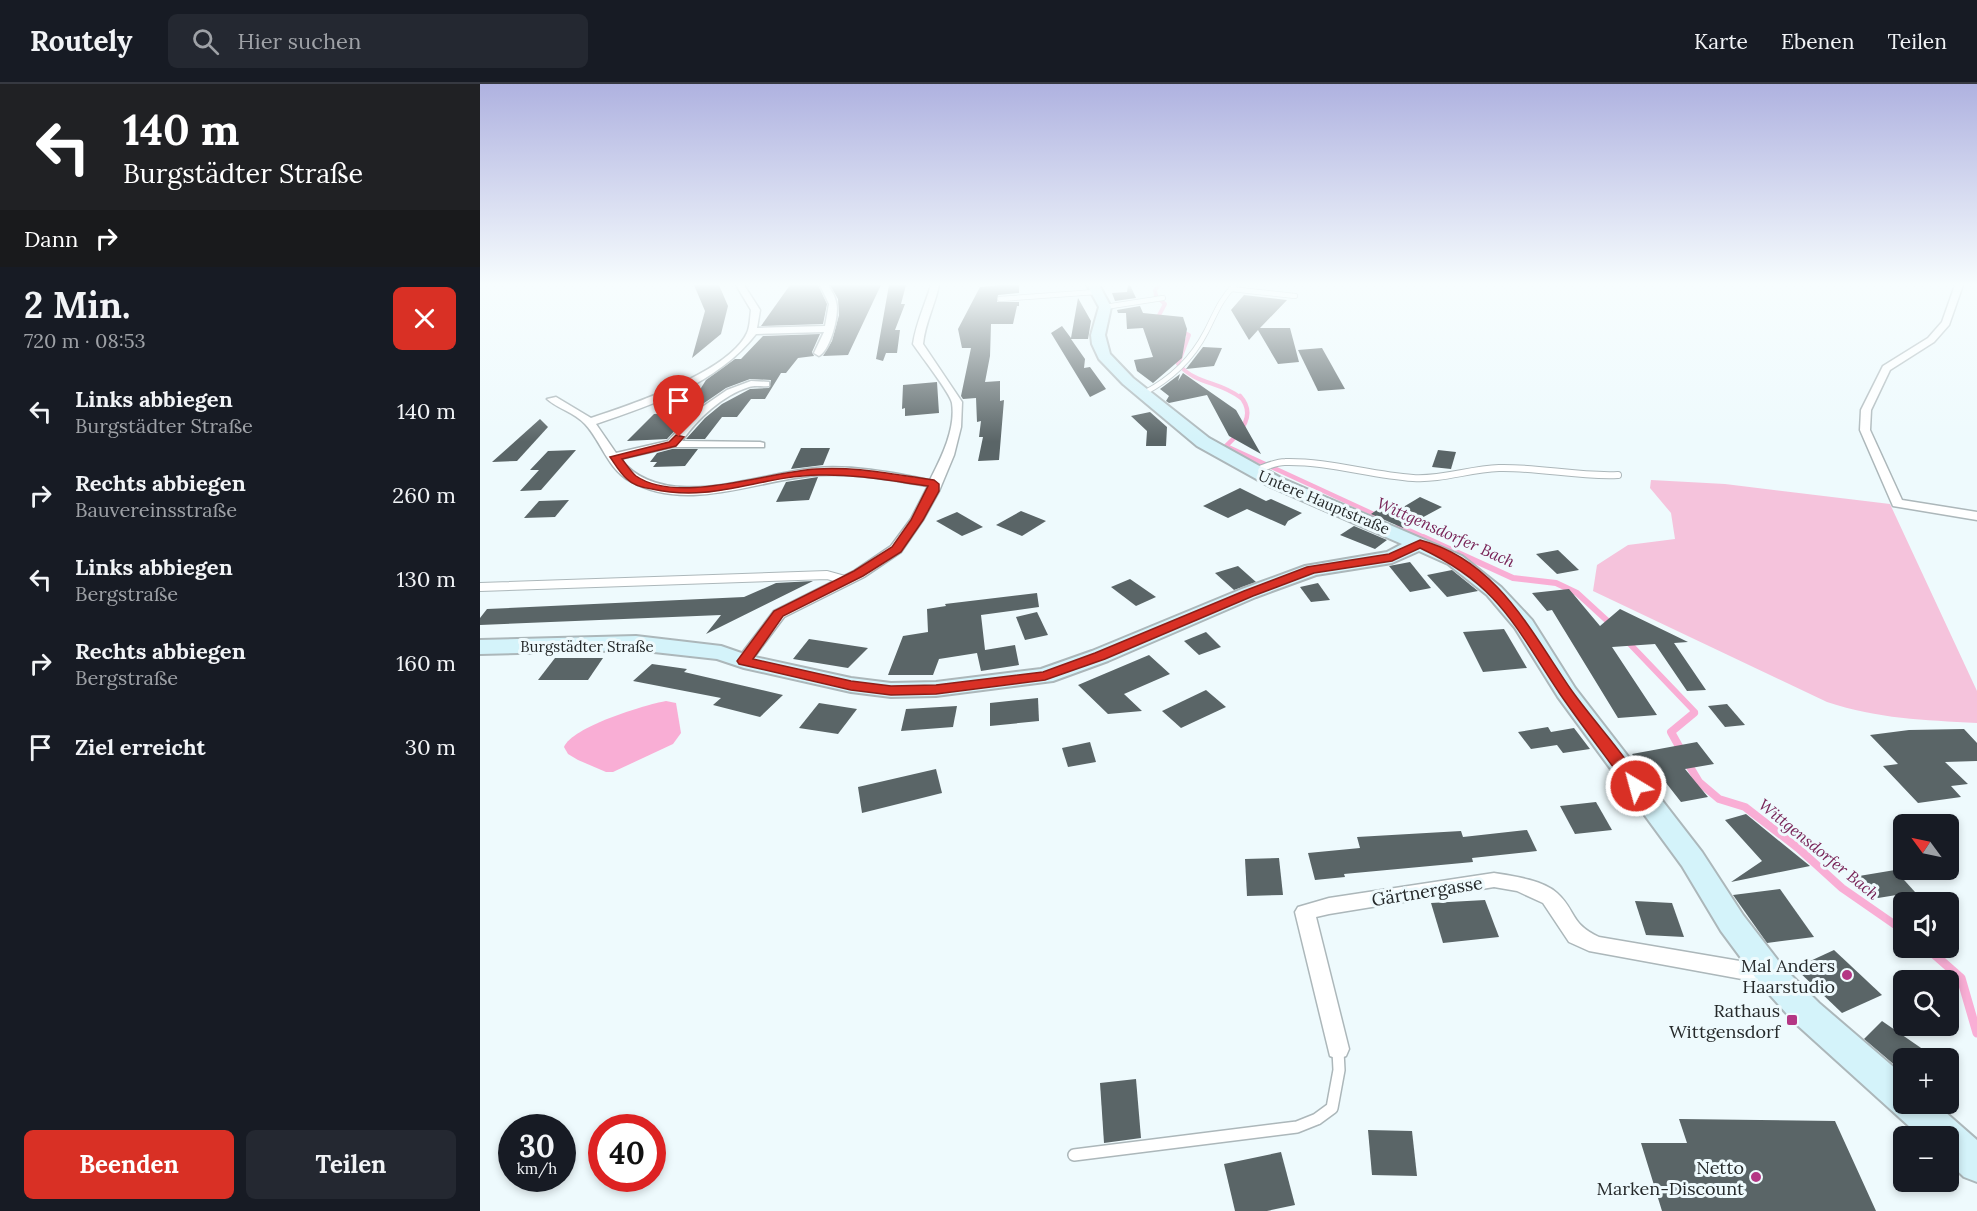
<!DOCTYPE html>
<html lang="de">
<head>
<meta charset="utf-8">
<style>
	:root { --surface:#171b24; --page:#242831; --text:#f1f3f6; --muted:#9ea1a6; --line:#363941; --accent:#d93025 }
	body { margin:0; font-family:Lora,serif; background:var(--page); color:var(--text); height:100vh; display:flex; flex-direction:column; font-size:22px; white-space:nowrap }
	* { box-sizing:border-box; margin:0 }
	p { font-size:20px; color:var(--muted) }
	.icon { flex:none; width:33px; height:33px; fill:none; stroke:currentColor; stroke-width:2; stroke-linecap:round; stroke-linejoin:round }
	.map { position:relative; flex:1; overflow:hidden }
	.panel { display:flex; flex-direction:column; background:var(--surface); width:480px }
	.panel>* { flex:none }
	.guide { background:#202124; color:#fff; overflow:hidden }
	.needle { width:39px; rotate:303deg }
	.buttons { position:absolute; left:1413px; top:730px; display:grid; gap:12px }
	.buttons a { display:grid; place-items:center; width:66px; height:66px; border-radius:9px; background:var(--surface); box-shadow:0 3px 9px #0003; font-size:30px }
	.speed { position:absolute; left:18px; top:1030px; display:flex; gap:12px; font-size:30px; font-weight:700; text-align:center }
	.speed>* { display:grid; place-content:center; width:78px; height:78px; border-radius:50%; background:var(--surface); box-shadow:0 3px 9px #0003; line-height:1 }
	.speed small { font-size:15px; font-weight:400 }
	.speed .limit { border:9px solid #d22; background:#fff; color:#111 }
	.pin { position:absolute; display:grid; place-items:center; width:51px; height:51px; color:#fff; margin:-62px -26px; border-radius:50% 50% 50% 0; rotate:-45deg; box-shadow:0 0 6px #0007 }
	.pin .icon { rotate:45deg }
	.me { position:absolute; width:66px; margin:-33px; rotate:323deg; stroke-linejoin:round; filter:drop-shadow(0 0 4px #0008) }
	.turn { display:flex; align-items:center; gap:21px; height:126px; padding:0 24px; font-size:27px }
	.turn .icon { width:78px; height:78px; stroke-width:2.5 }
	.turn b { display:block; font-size:42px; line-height:51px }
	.then { display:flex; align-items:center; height:57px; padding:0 24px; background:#0003; gap:12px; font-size:22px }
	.round { display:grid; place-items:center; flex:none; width:63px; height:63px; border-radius:9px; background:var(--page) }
	.overview { display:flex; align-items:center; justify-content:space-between; height:102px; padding:0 24px }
	h1 { font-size:36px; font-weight:700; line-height:45px }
	.primary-button { display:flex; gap:12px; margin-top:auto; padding:12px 24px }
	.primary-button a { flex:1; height:69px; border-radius:9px; background:var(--accent); color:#fff; font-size:24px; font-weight:700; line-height:69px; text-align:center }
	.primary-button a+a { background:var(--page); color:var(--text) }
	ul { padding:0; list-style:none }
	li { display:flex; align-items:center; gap:18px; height:84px; padding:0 24px }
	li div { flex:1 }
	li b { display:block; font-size:22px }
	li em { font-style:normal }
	header { display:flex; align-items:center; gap:36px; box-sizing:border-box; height:84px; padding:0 30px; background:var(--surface); border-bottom:2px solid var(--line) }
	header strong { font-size:28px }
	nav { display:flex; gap:33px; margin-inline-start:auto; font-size:21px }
	.search { width:420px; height:54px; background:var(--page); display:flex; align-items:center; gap:15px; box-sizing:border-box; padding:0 21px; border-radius:9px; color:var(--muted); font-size:22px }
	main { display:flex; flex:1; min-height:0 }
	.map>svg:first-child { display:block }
	.green { fill:#f5c3dc }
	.water { fill:#f9aed5 }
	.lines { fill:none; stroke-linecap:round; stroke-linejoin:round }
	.stream-far4 { stroke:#f9aed5; stroke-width:4 }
	.stream-far3 { stroke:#f9aed5; stroke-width:4.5 }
	.stream-far2 { stroke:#f9aed5; stroke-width:6 }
	.stream-far1 { stroke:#f9aed5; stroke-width:8 }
	.stream { stroke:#f9aed5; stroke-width:9 }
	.building { fill:#5a6567 }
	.lane-far3-casing { stroke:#acb7ba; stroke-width:6 }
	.lane-far2-casing { stroke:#acb7ba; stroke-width:8 }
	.lane-far1-casing { stroke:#acb7ba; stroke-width:10 }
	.lane-casing { stroke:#acb7ba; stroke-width:14 }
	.street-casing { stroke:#acb7ba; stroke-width:3 }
	.secondary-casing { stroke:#acb7ba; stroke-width:4 }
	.lane-far3 { stroke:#fff; stroke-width:4.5 }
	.lane-far2 { stroke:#fff; stroke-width:6 }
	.lane-far1 { stroke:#fff; stroke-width:8 }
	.lane { stroke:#fff; stroke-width:11 }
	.street { fill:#fff; fill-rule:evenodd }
	.secondary { fill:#d4f3fa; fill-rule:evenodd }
	.route { fill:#d93025; stroke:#8d1f18; stroke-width:1.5 }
	.poi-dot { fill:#b43684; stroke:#eefafd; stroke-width:2 }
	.labels { text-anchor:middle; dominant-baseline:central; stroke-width:6; stroke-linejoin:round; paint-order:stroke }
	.street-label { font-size:15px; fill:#25292a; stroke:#eefafd }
	.water-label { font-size:16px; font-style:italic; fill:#782357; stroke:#eefafd }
	.near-street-label { font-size:18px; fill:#25292a; stroke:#eefafd }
	.near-poi-label { font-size:18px; fill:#25292a; stroke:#eefafd; text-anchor:end }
</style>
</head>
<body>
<header>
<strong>Routely</strong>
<div class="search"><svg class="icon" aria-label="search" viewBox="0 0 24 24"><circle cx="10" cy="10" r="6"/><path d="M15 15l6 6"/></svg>Hier suchen</div>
<nav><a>Karte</a><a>Ebenen</a><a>Teilen</a></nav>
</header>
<main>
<section class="panel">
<div class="guide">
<div class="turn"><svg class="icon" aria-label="left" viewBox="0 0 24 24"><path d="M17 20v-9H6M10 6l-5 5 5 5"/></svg><div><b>140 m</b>Burgstädter Straße</div></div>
<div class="then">Dann<svg class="icon" aria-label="right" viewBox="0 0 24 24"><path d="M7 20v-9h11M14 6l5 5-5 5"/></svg></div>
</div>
<div class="overview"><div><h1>2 Min.</h1><p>720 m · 08:53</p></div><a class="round" style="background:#d93025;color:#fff"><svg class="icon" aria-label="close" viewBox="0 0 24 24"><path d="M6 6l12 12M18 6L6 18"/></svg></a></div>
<ul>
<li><svg class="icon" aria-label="left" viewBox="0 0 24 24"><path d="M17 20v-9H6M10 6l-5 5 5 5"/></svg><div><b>Links abbiegen</b><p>Burgstädter Straße</p></div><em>140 m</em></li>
<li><svg class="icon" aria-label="right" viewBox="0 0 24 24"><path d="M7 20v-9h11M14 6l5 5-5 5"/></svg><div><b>Rechts abbiegen</b><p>Bauvereinsstraße</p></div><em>260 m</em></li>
<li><svg class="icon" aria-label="left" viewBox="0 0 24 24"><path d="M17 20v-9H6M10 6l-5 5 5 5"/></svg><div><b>Links abbiegen</b><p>Bergstraße</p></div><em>130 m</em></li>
<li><svg class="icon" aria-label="right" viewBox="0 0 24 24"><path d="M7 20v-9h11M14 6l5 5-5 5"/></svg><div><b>Rechts abbiegen</b><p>Bergstraße</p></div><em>160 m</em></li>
<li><svg class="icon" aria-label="arrive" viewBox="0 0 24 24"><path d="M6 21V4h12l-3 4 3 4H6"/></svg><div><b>Ziel erreicht</b></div><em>30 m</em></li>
</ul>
<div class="primary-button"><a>Beenden</a><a>Teilen</a></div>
</section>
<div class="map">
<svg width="1497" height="1127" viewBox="0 0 1497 1127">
	<rect width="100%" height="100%" fill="#eefafd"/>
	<!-- green -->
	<path class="green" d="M1171 396 1245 400 1410 420 1497 607V639C1443 636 1399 635 1347 618L1113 507 1117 481 1148 461 1195 455 1191 429 1170 404Z"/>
	<!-- water -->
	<path class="water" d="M186 617 196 619 201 649 193 660 133 688H126L98 676 88 670 84 663C92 643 164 621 186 617Z"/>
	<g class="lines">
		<!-- stream-far4 -->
		<g class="stream-far4">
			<polyline points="677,235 685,220 676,212 675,206 679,201"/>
			<path d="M699 246 709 251 698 280C718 302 738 296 761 314"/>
		</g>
		<!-- stream-far3 -->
		<g class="stream-far3">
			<path d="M760 312C777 331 761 348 746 362L898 432"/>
			<polyline points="918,441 946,454"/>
		</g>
		<!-- stream-far2 -->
		<g class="stream-far2">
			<polyline points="943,453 1033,494 1076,499 1097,509 1133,542"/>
			<polyline points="1148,558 1215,628 1212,630"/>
		</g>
		<!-- stream-far1 -->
		<g class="stream-far1">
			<polyline points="1201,666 1191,648 1214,629"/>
			<polyline points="1207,678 1219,698 1239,715 1265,723 1318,764 1362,804 1424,847"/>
		</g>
		<!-- stream -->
		<polyline class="stream" points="1447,864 1481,894 1497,949"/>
	</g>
	<!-- building -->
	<g class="building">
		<polygon points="214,201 239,201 248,222 241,250 212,274 225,227"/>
		<polygon points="310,201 338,201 347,220 343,240 281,242"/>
		<polygon points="350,201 401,201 368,271 343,272 352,257 359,231 358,215"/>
		<polygon points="409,201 426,201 421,220 425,220 415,246 420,246 417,269 406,269 403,277 396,275"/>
		<polygon points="521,201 539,201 539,209 518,211 517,218 539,218 539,222 537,222 533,240 511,240 510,272 505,298 520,297 520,317 524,316 519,376 498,377 503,353 499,353 501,337 497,338 496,314 483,315 481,312 491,264 482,264 478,245 500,203"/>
		<polygon points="648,201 650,201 656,214 635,217 632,209 647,208"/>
		<polygon points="764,211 807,216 780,244 810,244 819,278 798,280 778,246 769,256 751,226"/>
		<polygon points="598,214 611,237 608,255 591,255 605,275 604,284 610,283 626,305 610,313 571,249 582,242 591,254"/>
		<polygon points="660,222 663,229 703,233 707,245 702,274 673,299 657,287 654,276 673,273 663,244 647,245 646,229 638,229 637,226"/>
		<polygon points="340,250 332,268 334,272 318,274 306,289 301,289 285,315 271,315 257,333 242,333 225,355 206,355 225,334 242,320 270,305 289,304 291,296 270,295 246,304 214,326 187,355 147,357 174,330 195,329 211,312 216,312 226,296 255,275 261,275 283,252"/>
		<polygon points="723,263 742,264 734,282 706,285"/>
		<polygon points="842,264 865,305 838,307 818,266"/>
		<polygon points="703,289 756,326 781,370 749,352 727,311 689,319 686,317 689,312 680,305 700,290 698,297"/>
		<polygon points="457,298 459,329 425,332 425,324 422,325 423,301"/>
		<polygon points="670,328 687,343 686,362 666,362 667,347 651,332"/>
		<polygon points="60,335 68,343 37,377 12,378"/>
		<polygon points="321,364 350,364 343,381 311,385"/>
		<polygon points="192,365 218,365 205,382 173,383 177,378 170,378 177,369"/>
		<polygon points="96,366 61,406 40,407 59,386 50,386 68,367"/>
		<polygon points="958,366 976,368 971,385 952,383"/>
		<polygon points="338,393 329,416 296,418 306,398"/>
		<polygon points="760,404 786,417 791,415 822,429 808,437 805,442 767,425 748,434 723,422"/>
		<polygon points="940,413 962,423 923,444 891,430 907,419 920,425"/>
		<polygon points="89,416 75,433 44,434 59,417"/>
		<polygon points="541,427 566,437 542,452 516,441"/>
		<polygon points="477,428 503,443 482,452 456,437"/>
		<polygon points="874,442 907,456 895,465 860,451"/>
		<polygon points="1078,466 1099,486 1077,490 1056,470"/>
		<polygon points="930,478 951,504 930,508 909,482"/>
		<polygon points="758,482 776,498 754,506 735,489"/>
		<polygon points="972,486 998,507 967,513 947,491"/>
		<polygon points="650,495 676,513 656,522 631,503"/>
		<polygon points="333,497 226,550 241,531 0,541 0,534 7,525 264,513 296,499"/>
		<polygon points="838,499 850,516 831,518 820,503"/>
		<polygon points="1089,505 1120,542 1140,525 1208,558 1194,559 1226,606 1207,607 1175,560 1132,563 1177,631 1138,634 1072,526 1067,527 1052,509"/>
		<polygon points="557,509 559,523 501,531 505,566 535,561 539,581 501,587 497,569 459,575 453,591 408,591 423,552 448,548 447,525 466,522 465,520"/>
		<polygon points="557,528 568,551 545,556 536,533"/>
		<polygon points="1024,545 1047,584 1003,588 983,548"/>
		<polygon points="726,548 741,563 719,571 704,557"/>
		<polygon points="329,555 388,564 368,584 313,575"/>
		<polygon points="669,571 690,590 644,610 662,627 628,630 598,601"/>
		<polygon points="75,574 123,574 108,596 58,596"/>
		<polygon points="172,580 207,585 204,588 303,611 280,633 233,621 241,614 153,597"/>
		<polygon points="726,606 746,623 701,644 682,627"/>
		<polygon points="558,614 559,637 510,642 510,619"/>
		<polygon points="339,619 377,625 358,650 319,644"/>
		<polygon points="1247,620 1265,641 1245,643 1228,622"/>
		<polygon points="477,622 473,643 421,647 426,625"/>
		<polygon points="1068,643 1071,648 1094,644 1110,665 1083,669 1077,661 1051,665 1038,648"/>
		<polygon points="1484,645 1497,659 1497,677 1465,678 1488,700 1471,702 1481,713 1438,719 1403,682 1418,680 1390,651 1429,646"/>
		<polygon points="610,658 616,678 588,683 582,664"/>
		<polygon points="1217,658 1234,680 1205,685 1228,713 1201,718 1183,695 1173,697 1152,670"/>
		<polygon points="456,685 462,709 382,729 378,703"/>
		<polygon points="1116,718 1132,746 1095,750 1080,722"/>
		<polygon points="1266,730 1330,782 1251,798 1282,777 1245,736"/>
		<polygon points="1047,746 1057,767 992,774 993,778 864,790 865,793 835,796 828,769 880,764 877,753 981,747 983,753"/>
		<polygon points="799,774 803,811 767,812 765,775"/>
		<polygon points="1415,786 1435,808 1398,814 1379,792"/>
		<polygon points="1300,805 1334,853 1287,859 1253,811"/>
		<polygon points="1005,816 1019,853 963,859 951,819"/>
		<polygon points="1155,817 1192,819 1204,853 1166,851"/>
		<polygon points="1354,866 1402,911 1362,929 1315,884"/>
		<polygon points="1402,937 1457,975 1424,975 1424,989 1384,955"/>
		<polygon points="656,995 661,1054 624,1059 620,999"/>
		<polygon points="1199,1035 1355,1037 1396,1127 1182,1127 1161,1059 1207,1059"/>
		<polygon points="888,1046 932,1047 937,1092 892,1091"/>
		<polygon points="801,1068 815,1121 787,1127 755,1127 744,1080"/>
	</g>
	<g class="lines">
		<defs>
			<g id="lane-far3">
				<polyline points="751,205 815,212"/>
				<polyline points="520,215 616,208"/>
				<polyline points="625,223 683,214"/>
				<path d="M664 309C691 295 712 275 726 248 735 231 740 215 755 201"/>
			</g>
			<path id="lane-far2" d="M774 387C783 384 795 378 805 378 848 377 890 391 933 394 962 396 989 385 1019 384 1059 383 1098 393 1138 391"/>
			<polyline id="lane-far1" points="0,503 347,491 365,496"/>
			<polyline id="lane" points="594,1071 817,1043 837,1035 852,1024 859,986 858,967"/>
			<g id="street">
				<path d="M256 201H264L280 226 277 244 345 242 349 220 340 201H348C351 206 355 212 356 218 360 230 350 267 339 272L334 269 344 248 276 250C237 300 174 320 116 340L136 369 188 357 215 328 247 306 271 297 289 298V302C282 303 276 301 269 303 243 311 217 335 202 357L280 358 284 359V363H192L140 375C185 430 278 389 336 384 374 381 413 389 450 396 461 374 476 345 472 319 470 309 441 272 433 260 436 239 445 221 451 201H459C455 221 445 239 443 260L482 318 481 343 474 371 459 407 443 436 421 468 384 493 304 533 269 580 264 582 256 577 294 527 374 487 411 462 431 435 448 402C412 396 375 389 339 391 278 395 208 430 150 397 128 385 121 357 105 340 94 328 78 325 67 315L76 313 111 334C151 321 249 288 267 249 270 243 270 233 271 226Z"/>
				<polygon points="1475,201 1483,201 1469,241 1454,258 1410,286 1391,326 1390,346 1422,416 1497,428 1497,436 1413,422 1380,346 1381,326 1403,282 1448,254 1462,238"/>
				<path d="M1014 789C1033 792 1063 796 1077 809 1096 826 1090 840 1119 853L1289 882 1296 885 1300 891 1296 897 1289 900 1109 867 1089 858 1063 819 1037 807 1014 803 849 830 836 833 869 965 866 972 858 975 850 972 815 828 818 823 849 814Z"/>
			</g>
			<polygon id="secondary" points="607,201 619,201 631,223 625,251 630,270 653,294 729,354 801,394 982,472 1021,503 1052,536 1095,604 1222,768 1263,831 1303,883 1339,919 1424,992 1424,1020 1456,1020 1497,1056 1497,1098 1484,1093 1468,1078 1468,1053 1441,1053 1315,939 1281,901 1241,847 1202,782 1078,613 1035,544 1007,511 968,480 939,467 912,479 836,491 776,513 628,577 573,597 456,612 411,613 371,608 264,584 237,575 156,566 0,570 0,556 156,552 241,562 270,572 371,594 411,599 456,598 561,585 612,567 762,505 825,482 907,468 922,460 789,402 717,362 643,300 619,275 612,260 611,251 619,223"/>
		</defs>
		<!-- lane-far3 casing -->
		<use href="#lane-far3" class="lane-far3-casing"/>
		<!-- lane-far2 casing -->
		<use href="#lane-far2" class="lane-far2-casing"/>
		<!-- lane-far1 casing -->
		<use href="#lane-far1" class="lane-far1-casing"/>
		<!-- lane casing -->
		<use href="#lane" class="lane-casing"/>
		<!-- street casing -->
		<use href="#street" class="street-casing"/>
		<!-- secondary casing -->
		<use href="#secondary" class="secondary-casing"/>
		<!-- lane-far3 -->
		<use href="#lane-far3" class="lane-far3"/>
		<!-- lane-far2 -->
		<use href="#lane-far2" class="lane-far2"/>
		<!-- lane-far1 -->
		<use href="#lane-far1" class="lane-far1"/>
		<!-- lane -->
		<use href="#lane" class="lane"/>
		<!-- street -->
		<use href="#street" class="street"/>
		<!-- secondary -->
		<use href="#secondary" class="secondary"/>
	</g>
	<!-- sky -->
	<linearGradient id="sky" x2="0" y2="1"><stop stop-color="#afb2e0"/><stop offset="0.56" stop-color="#f7fdfe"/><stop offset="1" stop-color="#f7fdfe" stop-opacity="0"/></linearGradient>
	<rect width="1497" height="358" fill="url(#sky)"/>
	<!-- route -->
	<path class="route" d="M196 351 204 353 196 362 142 375C146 380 151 388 156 392 198 421 288 388 336 385 375 382 415 391 454 396L459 400V407L443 436 421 468 383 492 303 532 273 575 371 597 411 602 456 601 563 588 615 569 764 507 827 483 909 470 940 456C1017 476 1051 548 1092 607 1115 639 1143 668 1164 702L1161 706H1150C1127 674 1102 642 1080 610 1034 541 1019 501 940 464L912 477 834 489 773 512 625 575 565 596 456 610 411 611 371 606 259 580 257 577 294 527 374 487 412 463 431 436 448 402C412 397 376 390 339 391 279 392 234 419 172 405 164 404 153 401 147 395 140 389 135 380 130 373L189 358Z"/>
	<!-- markers -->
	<g class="poi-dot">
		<circle cx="1367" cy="891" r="6"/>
		<rect x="1306" y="930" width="12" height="12" rx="3"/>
		<circle cx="1276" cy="1093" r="6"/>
	</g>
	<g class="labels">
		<!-- street labels -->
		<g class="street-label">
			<text transform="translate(844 418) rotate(23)">Untere Hauptstraße</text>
			<text x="107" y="562">Burgstädter Straße</text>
		</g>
		<!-- water labels -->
		<g class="water-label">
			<text transform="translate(966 448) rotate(24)">Wittgensdorfer Bach</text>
			<text transform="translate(1339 765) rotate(39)">Wittgensdorfer Bach</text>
		</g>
		<!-- near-street labels -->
		<g class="near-street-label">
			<text transform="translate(947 807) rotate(-9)">Gärtnergasse</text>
		</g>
		<!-- near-poi labels -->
		<g class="near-poi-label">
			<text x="1355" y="881">Mal Anders<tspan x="1355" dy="21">Haarstudio</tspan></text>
			<text x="1300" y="926">Rathaus<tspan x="1300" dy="21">Wittgensdorf</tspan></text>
			<text x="1264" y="1083">Netto<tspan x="1264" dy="21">Marken-Discount</tspan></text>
		</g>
	</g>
</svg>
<div class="buttons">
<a><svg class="needle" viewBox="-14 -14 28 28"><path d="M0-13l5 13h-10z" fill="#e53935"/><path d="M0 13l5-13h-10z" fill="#9ea1a6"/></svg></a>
<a><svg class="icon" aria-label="sound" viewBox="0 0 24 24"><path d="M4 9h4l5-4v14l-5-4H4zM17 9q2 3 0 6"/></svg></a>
<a><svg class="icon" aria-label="search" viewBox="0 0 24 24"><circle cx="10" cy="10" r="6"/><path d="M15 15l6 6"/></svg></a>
<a>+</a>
<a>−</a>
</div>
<div class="speed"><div>30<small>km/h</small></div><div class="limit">40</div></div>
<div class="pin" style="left:199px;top:353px;background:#d93025"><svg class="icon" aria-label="arrive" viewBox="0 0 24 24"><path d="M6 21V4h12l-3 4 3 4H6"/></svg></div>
<svg class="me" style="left:1156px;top:702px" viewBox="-20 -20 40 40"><circle r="17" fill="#d93025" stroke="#fff" stroke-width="3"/><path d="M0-11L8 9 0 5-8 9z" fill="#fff"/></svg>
</div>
</main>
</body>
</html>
